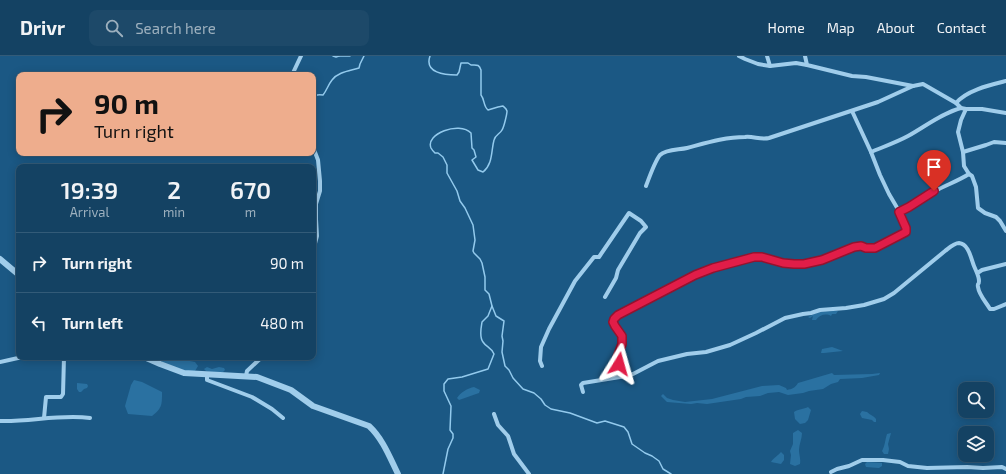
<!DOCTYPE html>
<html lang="en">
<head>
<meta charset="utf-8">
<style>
	:root { --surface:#144263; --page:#1d4969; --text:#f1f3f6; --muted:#9db0be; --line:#335b78 }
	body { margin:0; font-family:"Exo 2",sans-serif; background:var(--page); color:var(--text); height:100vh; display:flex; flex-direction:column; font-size:15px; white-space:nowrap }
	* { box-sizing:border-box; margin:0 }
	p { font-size:13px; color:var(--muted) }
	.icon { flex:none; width:22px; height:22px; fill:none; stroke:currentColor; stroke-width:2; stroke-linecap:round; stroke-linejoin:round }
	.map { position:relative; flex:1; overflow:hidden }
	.drawer { position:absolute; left:16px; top:108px; width:300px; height:196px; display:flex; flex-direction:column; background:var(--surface); border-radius:8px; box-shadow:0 2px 10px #0003,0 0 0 1px var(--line) }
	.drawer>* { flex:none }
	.guide { position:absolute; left:16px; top:16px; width:300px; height:84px; border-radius:8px; box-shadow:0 2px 10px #0003,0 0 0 1px var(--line); background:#eead8d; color:#111; overflow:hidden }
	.controls { position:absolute; left:958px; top:326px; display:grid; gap:8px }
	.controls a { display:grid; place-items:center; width:36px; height:36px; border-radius:8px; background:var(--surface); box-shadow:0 2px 10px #0003,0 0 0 1px var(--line); font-size:20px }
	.pin { position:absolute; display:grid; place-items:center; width:34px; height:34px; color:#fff; margin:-41px -17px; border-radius:50% 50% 50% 0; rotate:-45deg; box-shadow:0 0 4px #0007 }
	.pin .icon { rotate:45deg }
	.me { position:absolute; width:44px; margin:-22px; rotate:8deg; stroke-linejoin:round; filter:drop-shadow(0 0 3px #0008) }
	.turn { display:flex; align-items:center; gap:14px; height:84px; padding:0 12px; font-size:18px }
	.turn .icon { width:52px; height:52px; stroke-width:2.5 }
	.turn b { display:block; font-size:28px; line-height:34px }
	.eta { display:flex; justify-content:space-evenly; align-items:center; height:68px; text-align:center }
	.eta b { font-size:24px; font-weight:600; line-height:28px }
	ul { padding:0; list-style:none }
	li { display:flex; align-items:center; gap:12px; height:60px; padding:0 12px; border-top:1px solid var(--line) }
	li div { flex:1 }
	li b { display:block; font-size:15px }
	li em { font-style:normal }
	header { display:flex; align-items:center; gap:24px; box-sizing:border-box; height:56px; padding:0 20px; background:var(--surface); border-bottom:1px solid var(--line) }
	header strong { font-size:19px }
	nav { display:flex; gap:22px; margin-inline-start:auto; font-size:14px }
	.search { width:280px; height:36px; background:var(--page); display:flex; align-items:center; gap:10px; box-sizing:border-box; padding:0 14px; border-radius:8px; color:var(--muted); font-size:15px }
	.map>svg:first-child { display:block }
	.green { fill:#2a71a1 }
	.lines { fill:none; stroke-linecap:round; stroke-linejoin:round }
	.stream { stroke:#93caed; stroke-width:1.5 }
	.minor { stroke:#a0cdeb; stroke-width:4 }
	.tertiary { stroke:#a0cdeb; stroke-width:6 }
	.route-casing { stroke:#92132f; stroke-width:10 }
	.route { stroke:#e11d48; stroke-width:7 }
</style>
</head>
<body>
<header>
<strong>Drivr</strong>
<div class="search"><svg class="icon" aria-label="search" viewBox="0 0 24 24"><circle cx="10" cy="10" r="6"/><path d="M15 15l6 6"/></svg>Search here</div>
<nav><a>Home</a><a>Map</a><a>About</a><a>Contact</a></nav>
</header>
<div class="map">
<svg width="1006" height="418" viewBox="0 0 1006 418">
	<rect width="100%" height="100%" fill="#1b5884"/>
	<!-- green -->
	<g class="green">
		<path d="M826 255C831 256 834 254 838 255L836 258H832L831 260C826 257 819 259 816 264H812L813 260 810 262 808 261 818 256Z"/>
		<polygon points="832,291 843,295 824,297 821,297 822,293"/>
		<polygon points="149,301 165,301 178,303 185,305 190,305 195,306 198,310 195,315 187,316"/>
		<polygon points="207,311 212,313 219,311 224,312 225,314 223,316 213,317 206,315 204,313"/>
		<path d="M832 317 834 319 872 318 880 317 879 319 862 322 840 323 838 326 831 328 823 333 809 335 803 337 788 339 779 336 768 337 760 340 746 341 741 343 707 348 697 347 691 348 667 346 661 340 663 338 667 342 673 344 685 346 712 343 762 330 779 329 786 332 787 334C792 333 795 332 798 327Z"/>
		<path d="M134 324 142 326 162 336C162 349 162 352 152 360L128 358 125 350 131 329Z"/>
		<polygon points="77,327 87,328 88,330 87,332 84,333 81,336 79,336 77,333"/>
		<path d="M474 331 480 334 479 337C472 339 466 342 459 344L457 342C460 337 468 332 474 331Z"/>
		<path d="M808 351 811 354 808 364 805 367 800 368 795 363 794 356C798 353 804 353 808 351Z"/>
		<path d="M862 355 867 356C870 359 874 360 876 363V366H874L872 364 862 362 860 358Z"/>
		<path d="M798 374 802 377C802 383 799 388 799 394 799 399 801 403 800 408L795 410 790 408 791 399 790 395 793 388V377Z"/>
		<path d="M891 377 888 388 889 393 888 398H884L882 395C885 390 885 384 887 378Z"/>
		<path d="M781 396 784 399V404L781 408 771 406C774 401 778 400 781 396Z"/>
		<polygon points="867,406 882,407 882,410 879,412 866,411 865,408"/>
	</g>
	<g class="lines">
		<!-- stream -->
		<g class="stream">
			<polyline points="333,0 336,1 339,0"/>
			<polyline points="339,0 350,0"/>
			<path d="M430 0C424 17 445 19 457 19L459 16 461 7H468L471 9C477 9 479 8 481 14V39C485 44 483 50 488 54L498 51 503 50C505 52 506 52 507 55 507 58 504 71 502 74 500 78 495 79 494 84 491 95 493 108 483 116L478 114 472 104 476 101 474 94 472 92 471 77C459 65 425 78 431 92 432 94 433 95 435 97H438L443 101 447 109V117L457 135 460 145 465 152 473 169 475 184 473 195 474 197 480 203 482 207 485 221V234L489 238 492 250 496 260 504 265 502 280 503 285 502 296 505 310 509 314 513 322 523 333 534 337 541 343 545 349 551 353 570 357 597 367 605 365 624 371 628 376 632 388 645 397 652 400 659 405 663 413 671 418"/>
			<path d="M313 42C316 39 318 38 323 39 327 34 328 29 332 24 338 16 349 15 359 12L360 8 364 0"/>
			<path d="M443 418 448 393 453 382V378L450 374 451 350 444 335V328L448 323 462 321 488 313 494 298C491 291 486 291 483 286 479 281 481 272 482 266L488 260 492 250"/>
		</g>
		<!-- minor -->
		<g class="minor">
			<polyline points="739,0 745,3 758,8 770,10 796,7 807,9"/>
			<polyline points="767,0 770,10"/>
			<polyline points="805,0 807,9 852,20 866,21 913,30"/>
			<polyline points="292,19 301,0"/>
			<path d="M956 47C967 34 990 29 1006 25"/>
			<polyline points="966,53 961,64 958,76 963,96 964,110 969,118 972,120 976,131 978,152 985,157 996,161 1000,165 1006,175"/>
			<polyline points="852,55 871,96 880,119 889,138 899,155"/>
			<polyline points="313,91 318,104 320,125 320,135 316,148 316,163 317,180 313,195"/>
			<path d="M871 96C883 91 897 86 908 80 926 70 942 57 961 52"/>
			<polyline points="963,96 986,89 994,86 1006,87"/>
			<path d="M969 118C958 125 946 129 935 135 923 141 912 150 899 155L906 172V176L875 192H866L861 190 854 191 838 198 814 206 794 208 783 207 762 201H754L713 212 695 219 618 259 614 263 613 266C615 272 622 277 623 282 623 287 621 290 619 295 614 306 621 312 629 319L633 318 658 305 687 298 706 296 730 289 756 277 785 262 803 258 811 257 820 254 846 252 864 249 884 243 894 237 945 195C949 192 954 187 959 187 969 188 971 203 974 210 976 215 979 220 979 225 979 230 977 226 978 231 979 239 986 246 990 253H994L1006 248"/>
			<path d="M646 130C649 122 655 105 660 99 666 93 679 94 687 92 706 87 725 81 745 81 753 80 761 84 769 82L878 46 913 30 923 28 956 47 961 52 966 53H982L1006 57"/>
			<polyline points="977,216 979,216 982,214 1006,208"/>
			<polyline points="0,306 18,302 28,301"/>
			<polyline points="542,310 540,305 541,291 549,273 575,225 594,201 599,201 629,157 641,165 646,171 640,177 618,214 616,222 605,241"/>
			<polyline points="207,319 207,324 252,341 272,353 283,362"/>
			<polyline points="246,320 247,315 262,301"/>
			<polyline points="583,336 581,329 583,327 626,320 629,319"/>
			<polyline points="494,358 498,369 508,380 514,398 529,418"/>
			<polyline points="44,362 46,341 61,341 63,338 64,301"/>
			<path d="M0 365C30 366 60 358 90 362"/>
			<polyline points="831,416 837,413 849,410 862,404 883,404 900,406 908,410 927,412 967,411 983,412 1002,411 1006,413"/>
		</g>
		<!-- tertiary -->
		<g class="tertiary">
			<polyline points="0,203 19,219"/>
			<path d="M144 301 160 308 184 317 257 321 291 334 313 350 369 370C383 383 390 402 398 418"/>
		</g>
	</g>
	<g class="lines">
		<defs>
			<polyline id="route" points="619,308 617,302 622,288 622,280 615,270 613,266 614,263 618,259 695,219 713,212 754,201 762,201 783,207 794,208 804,208 822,204 854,191 861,190 866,192 875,192 906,176 906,172 899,156 909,151 934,135"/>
		</defs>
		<!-- route casing -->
		<use href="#route" class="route-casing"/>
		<!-- route -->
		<use href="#route" class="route"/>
	</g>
</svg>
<div class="controls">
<a><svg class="icon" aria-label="search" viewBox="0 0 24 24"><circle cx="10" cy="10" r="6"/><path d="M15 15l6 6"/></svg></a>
<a><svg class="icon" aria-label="layers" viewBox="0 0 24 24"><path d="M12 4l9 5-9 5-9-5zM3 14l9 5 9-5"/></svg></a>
</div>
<div class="pin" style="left:934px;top:135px;background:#d93025"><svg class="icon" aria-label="arrive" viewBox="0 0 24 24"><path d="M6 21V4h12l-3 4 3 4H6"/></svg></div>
<svg class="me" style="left:619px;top:308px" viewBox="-20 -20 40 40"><path d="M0-17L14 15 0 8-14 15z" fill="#e11d48" stroke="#fff" stroke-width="4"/></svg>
<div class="guide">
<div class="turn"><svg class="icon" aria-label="right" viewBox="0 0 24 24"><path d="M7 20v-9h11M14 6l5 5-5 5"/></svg><div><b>90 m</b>Turn right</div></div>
</div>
<section class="drawer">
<div class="eta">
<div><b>19:39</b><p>Arrival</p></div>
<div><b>2</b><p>min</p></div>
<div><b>670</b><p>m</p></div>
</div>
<ul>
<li><svg class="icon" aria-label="right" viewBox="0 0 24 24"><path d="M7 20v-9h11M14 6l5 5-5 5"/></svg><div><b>Turn right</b></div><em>90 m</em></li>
<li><svg class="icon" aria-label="left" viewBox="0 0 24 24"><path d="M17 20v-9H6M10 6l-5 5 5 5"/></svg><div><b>Turn left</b></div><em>480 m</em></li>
</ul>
</section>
</div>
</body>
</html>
